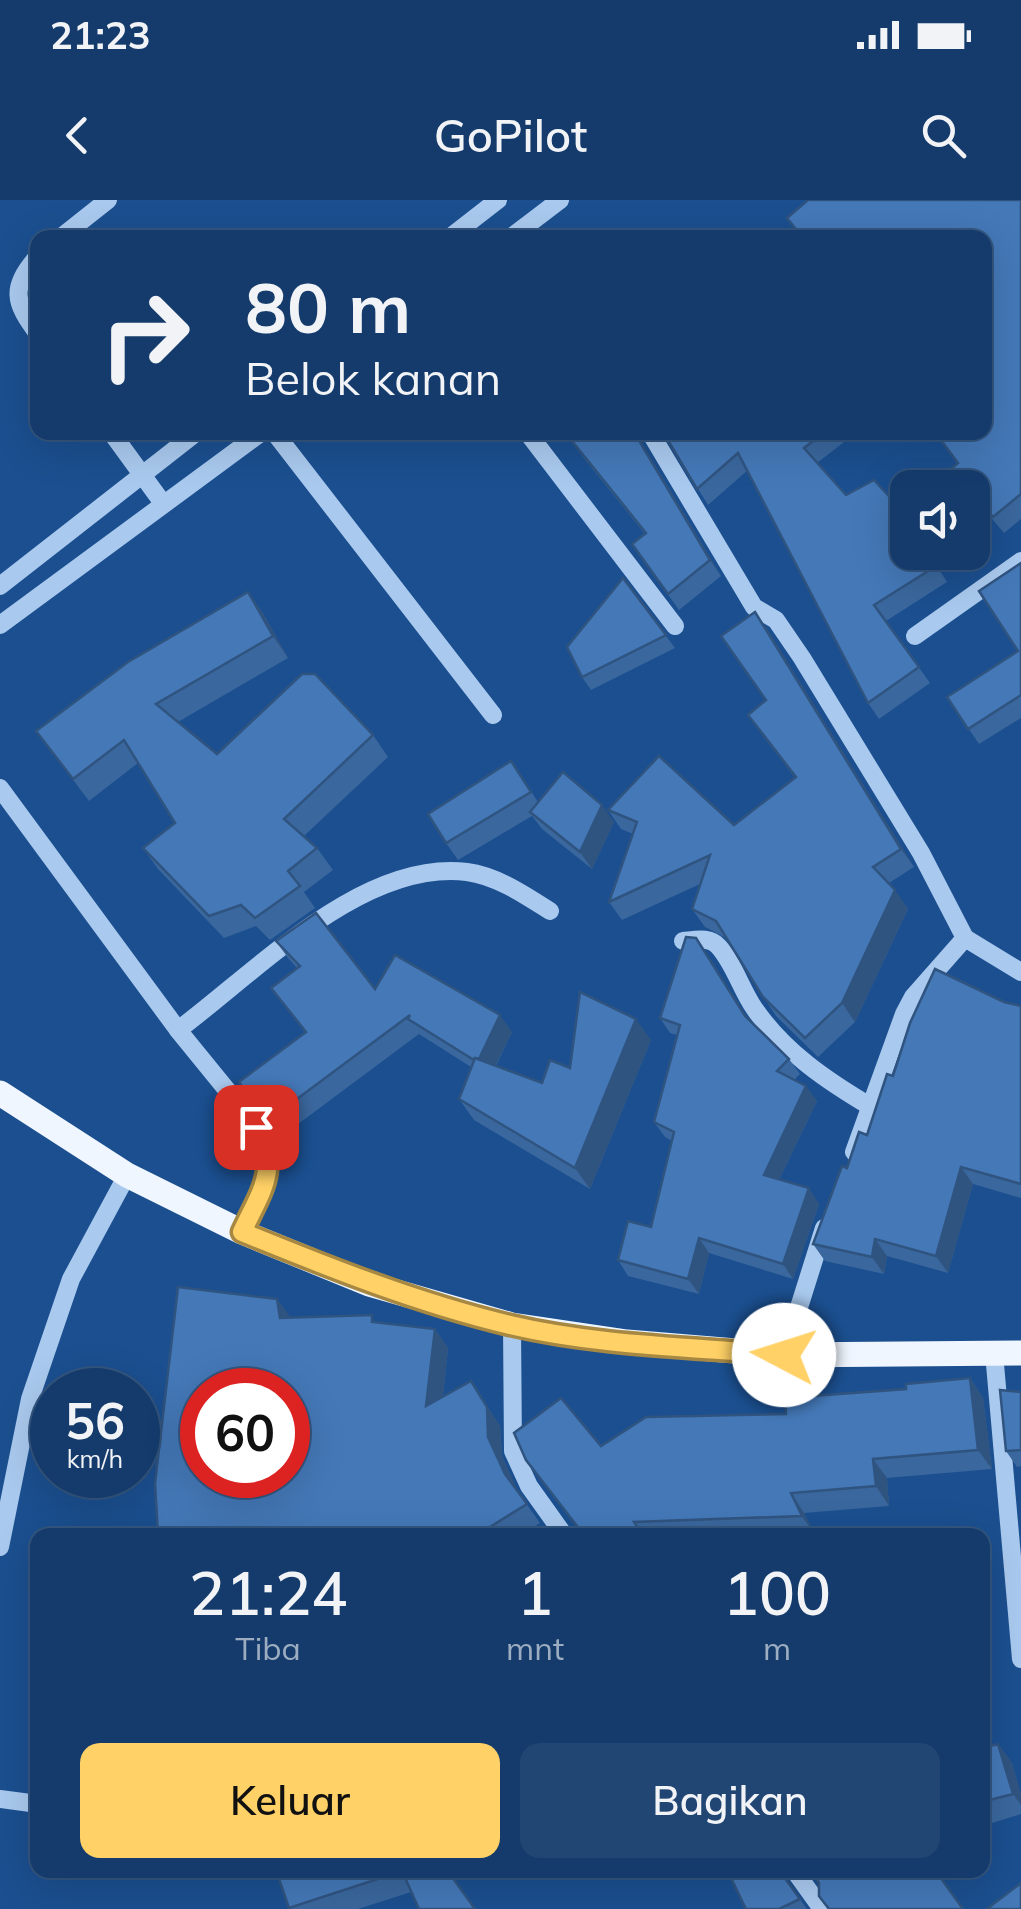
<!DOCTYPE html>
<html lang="id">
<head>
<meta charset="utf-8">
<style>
	:root { --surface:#143b6b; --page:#214673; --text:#f1f3f6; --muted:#9dadc1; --line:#33557e; --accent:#ffd166 }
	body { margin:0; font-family:Mulish,sans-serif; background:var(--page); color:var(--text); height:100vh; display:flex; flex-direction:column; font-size:38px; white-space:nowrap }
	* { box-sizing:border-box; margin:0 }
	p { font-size:32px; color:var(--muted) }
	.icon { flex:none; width:55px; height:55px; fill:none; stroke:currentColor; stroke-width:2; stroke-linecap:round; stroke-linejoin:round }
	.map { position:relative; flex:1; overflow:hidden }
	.panel { position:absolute; left:30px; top:1328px; width:960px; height:350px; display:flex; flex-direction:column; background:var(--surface); border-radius:20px; box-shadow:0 10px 40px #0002,0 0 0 2px var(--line) }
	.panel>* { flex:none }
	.top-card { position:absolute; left:30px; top:30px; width:962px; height:210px; border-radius:20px; box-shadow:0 10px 40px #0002,0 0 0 2px var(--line); background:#143b6b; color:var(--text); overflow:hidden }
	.tools { position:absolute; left:890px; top:270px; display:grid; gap:20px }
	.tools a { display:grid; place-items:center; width:100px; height:100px; border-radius:20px; background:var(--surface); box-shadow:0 10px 40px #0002,0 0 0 2px var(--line); font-size:50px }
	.speed { position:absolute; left:30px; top:1168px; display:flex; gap:20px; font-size:50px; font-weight:700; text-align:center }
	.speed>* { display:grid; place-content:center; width:130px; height:130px; border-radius:50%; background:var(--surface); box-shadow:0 10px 40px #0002,0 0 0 2px var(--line); line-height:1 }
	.speed small { font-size:25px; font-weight:400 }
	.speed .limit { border:15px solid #d22; background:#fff; color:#111 }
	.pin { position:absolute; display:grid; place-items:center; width:85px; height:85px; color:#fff; margin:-42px; border-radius:20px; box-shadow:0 5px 15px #0006 }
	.me { position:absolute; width:110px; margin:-55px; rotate:275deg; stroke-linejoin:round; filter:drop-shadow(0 0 8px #0008) }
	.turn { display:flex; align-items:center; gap:35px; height:210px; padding:0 50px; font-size:45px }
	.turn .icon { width:130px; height:130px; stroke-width:2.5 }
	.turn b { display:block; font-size:70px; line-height:85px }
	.eta { display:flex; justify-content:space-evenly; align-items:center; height:170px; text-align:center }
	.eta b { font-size:60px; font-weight:600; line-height:70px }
	.button { display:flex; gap:20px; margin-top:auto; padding:20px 50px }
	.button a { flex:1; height:115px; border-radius:20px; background:var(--accent); color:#111; font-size:40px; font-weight:600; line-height:115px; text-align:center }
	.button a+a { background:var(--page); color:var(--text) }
	.status { display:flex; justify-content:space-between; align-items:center; height:70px; padding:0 50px; background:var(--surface); direction:ltr }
	.status svg { height:28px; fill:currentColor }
	header { display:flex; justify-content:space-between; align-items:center; height:130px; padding:0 50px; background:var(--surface); font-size:45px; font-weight:600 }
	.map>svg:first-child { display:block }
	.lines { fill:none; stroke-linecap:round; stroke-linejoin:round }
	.minor { stroke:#a9c9ee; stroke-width:18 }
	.major { stroke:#f0f6ff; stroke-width:25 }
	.wall { fill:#3a679d }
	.shaded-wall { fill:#305480 }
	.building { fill:#4478b7; stroke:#305480; stroke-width:2.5; fill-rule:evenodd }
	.route-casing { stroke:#a68842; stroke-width:25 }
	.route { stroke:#ffd166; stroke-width:18 }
</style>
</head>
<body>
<div class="status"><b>21:23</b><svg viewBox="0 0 49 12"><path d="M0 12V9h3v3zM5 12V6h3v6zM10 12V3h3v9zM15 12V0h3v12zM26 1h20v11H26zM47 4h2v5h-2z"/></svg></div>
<header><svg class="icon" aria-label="back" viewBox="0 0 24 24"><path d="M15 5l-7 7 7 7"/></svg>GoPilot<svg class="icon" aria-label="search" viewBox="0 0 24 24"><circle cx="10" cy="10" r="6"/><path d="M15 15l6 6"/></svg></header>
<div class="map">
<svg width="1021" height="1709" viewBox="0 0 1021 1709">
	<rect width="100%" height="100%" fill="#1b4f8f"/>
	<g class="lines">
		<!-- minor -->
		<g class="minor">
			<polyline points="60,38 108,0"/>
			<polyline points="449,38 498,0"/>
			<polyline points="510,38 560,0"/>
			<path d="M38 56C10 88 14 102 38 134"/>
			<polyline points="111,232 162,302"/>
			<polyline points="274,232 493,515"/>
			<polyline points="527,232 675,426"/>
			<polyline points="651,234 754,407 776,420 802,458 921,653 965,738 1021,772"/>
			<polyline points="0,386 197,232"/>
			<polyline points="0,425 262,232"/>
			<polyline points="915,436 1021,361"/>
			<polyline points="0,588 178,830 257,927 271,953 266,981 242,1032"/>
			<path d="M683 741C695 740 710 736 719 747 734 764 741 789 754 808 784 852 827 881 873 908"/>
			<path d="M178 830C256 772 363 659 467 672 497 676 525 695 550 711"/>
			<polyline points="854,952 904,814 913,797 965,738"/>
			<polyline points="512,1125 513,1251 529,1286 564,1335"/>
			<polyline points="994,1153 1021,1459"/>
			<polyline points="784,1155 824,1028"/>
			<polyline points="0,1347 30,1199 71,1079 127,975"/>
			<polyline points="0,1599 38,1604"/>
			<polyline points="794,1670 822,1709"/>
		</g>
		<!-- major -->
		<polyline class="major" points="0,893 127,975 242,1032 369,1084 512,1125 627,1142 784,1155 1021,1153"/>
	</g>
	<!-- wall -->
	<g class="wall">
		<polygon points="1021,0 1021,319 1004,333 972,295 972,288 966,288 952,268 958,264 934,232 985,232 985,38 801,38 787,18"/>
		<polygon points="567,232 640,232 640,240 721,376 679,410 632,344 645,334 583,257"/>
		<polygon points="663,232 857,232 817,263 846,295 897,305 908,320 908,352 928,352 947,382 886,421 930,483 879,519 868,503 748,270 708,305"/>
		<polygon points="1021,363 1021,518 979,544 947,497 1018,451"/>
		<polygon points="623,378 675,448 591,490 582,477"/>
		<polygon points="248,392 263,413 288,458 178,522 217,554 373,535 388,557 304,636 317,648 333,670 304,692 315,708 270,740 256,726 224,738 158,669 143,648 175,623 138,563 89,601 36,531"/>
		<polygon points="755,412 914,667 889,683 908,709 855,822 818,857 776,816 726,738 705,727 692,709 700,684 622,720 609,702 633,634 621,629 608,610 734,625 795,578 748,515 766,501"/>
		<polygon points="511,561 538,602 614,622 592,669 542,629 532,616 458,660 446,643"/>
		<polygon points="276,741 375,789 512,832 496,866 542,883 570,868 651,840 590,989 474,920 459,899 471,867 419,834 278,939 239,882 305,833 271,788 297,768 288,758"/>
		<polygon points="706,753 748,819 789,859 800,874 794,880 817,901 779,980 819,1004 793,1079 709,1053 699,1094 628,1076 618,1060 651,1027 672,941 665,937 654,922 677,835 670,833 660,818"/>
		<polygon points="1004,802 1021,806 1021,998 973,984 948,1073 887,1056 884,1074 825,1061 813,1044 847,968 867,935 893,876"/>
		<polygon points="277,1099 290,1118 377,1122 435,1129 448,1148 443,1196 471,1181 500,1226 502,1256 518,1292 540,1323 522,1335 158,1335"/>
		<polygon points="970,1178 983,1198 992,1269 887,1278 889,1306 804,1313 815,1335 583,1335 526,1260 786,1214 906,1189"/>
		<polygon points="1021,1192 1021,1266 1017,1267 1006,1251"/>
		<polygon points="998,1544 1012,1563 1021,1595 1021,1614 982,1626 982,1548"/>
		<polygon points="276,1670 457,1670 411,1692 358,1709 290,1709"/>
		<polygon points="779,1670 807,1709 746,1709"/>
	</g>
	<!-- shaded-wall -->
	<g class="shaded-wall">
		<polygon points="634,232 640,232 640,240 721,376 710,360"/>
		<polygon points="248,392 263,413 288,458 273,436"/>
		<polygon points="755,412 768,430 914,667 901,649"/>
		<polygon points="602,605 614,622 592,669 580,652"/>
		<polygon points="895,690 908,709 855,822 842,803"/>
		<polygon points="500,815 512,832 489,879 478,862"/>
		<polygon points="636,819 651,840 590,989 575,968"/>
		<polygon points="806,886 817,901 774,990 764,975"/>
		<polygon points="961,967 973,984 948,1073 936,1056"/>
		<polygon points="809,988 819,1004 793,1079 783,1064"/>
		<polygon points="699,1038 709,1053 699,1094 688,1079"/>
		<polygon points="875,1039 887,1056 884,1074 872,1057"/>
		<polygon points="277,1099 291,1118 280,1118"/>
		<polygon points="435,1129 448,1148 440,1225 426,1206"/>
		<polygon points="970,1178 983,1198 992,1269 978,1250"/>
		<polygon points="471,1181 500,1226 502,1256 519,1293 505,1274 488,1237"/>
		<polygon points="873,1259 887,1278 889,1306 876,1286"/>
		<polygon points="791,1293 804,1313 815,1335 802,1316"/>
		<polygon points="998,1544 1012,1563 1021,1595 1021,1605 1013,1594"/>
	</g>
	<!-- building -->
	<g class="building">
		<polygon points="808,0 1021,0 1021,294 993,317 972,292 972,288 968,288 952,268 958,263 935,232 985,232 985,38 803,38 787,18"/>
		<polygon points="567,232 634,232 710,360 668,394 632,344 646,333 572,241"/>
		<polygon points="663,232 825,232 804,248 846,295 874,280 897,305 908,321 908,352 927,352 936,366 874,405 919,467 868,503 738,253 697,289"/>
		<polygon points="1021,363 1021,495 968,529 947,497 1018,451 979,391"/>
		<polygon points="623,378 666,435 582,477 567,447"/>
		<polygon points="248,392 273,436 156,504 217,554 302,474 315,474 373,535 284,619 317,648 288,671 300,686 255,718 241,705 209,716 143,648 175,623 124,540 73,579 36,531 128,462"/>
		<polygon points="755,412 901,649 873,667 895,690 842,803 805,838 763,797 716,721 692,709 710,655 609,702 637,622 608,610 659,556 734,625 796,577 748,515 766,500 721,436"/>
		<polygon points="511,561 531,592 446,643 428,614"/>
		<polygon points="563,572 602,605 580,652 530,612"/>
		<polygon points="316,713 375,789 395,755 500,815 479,859 475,858 474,860 408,819 410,815 266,922 239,882 306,832 271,788 300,766 276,741"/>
		<polygon points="686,737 696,738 745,816 789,859 777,871 806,886 764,975 809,988 783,1064 699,1038 688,1079 618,1060 628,1021 651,1027 674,932 654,922 680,825 660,818"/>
		<polygon points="935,769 1004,802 1021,806 1021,984 961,967 936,1056 875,1039 872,1057 813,1044 842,966 847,968 859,932 867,935 887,874 893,876 910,823"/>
		<polygon points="580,792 636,819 575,968 459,899 475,858 542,883 550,860 570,868"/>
		<path d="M178 1087 277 1099 280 1118 372 1115V1122L435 1129 426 1206 471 1181 487 1207 488 1237 505 1274 527 1304 477 1335H158L155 1283ZM202 1190H288V1275H202Z"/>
		<polygon points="970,1178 978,1250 873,1259 876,1286 791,1293 802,1316 634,1322 643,1335 584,1335 526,1260 514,1233 561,1198 601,1246 646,1217 786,1214 785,1198 906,1189 906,1184"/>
		<polygon points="1000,1190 1021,1192 1021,1250 1006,1251"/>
		<polygon points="998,1544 1013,1594 982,1602 982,1548"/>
		<polygon points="276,1670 447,1670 475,1709 419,1709 402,1671 289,1708"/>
		<polygon points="752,1670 779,1670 800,1699 779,1709 746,1709 732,1680"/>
		<polygon points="811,1670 935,1670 963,1709 829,1709 819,1696 819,1683"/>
		<polygon points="1021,1683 1021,1709 987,1709"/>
	</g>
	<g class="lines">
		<defs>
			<path id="route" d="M256 927C280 970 261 991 242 1032 330 1068 418 1103 510 1125 599 1146 694 1147 784 1155"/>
		</defs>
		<!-- route casing -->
		<use href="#route" class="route-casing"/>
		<!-- route -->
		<use href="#route" class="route"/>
	</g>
</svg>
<div class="tools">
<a><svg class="icon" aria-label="sound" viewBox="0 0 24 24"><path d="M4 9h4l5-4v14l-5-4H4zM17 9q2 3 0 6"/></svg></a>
</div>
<div class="speed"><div>56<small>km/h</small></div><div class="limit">60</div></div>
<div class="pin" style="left:256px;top:927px;background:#d93025"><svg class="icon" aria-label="arrive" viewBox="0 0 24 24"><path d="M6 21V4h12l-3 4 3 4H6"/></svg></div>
<svg class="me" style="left:784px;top:1155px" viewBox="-20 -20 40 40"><circle r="19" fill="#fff"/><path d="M0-13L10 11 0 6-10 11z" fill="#ffd166"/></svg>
<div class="top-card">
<div class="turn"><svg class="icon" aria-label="right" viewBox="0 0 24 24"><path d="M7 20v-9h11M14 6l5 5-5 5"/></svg><div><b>80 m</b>Belok kanan</div></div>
</div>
<section class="panel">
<div class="eta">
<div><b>21:24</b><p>Tiba</p></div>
<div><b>1</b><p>mnt</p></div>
<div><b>100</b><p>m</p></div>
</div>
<div class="button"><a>Keluar</a><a>Bagikan</a></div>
</section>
</div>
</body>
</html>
